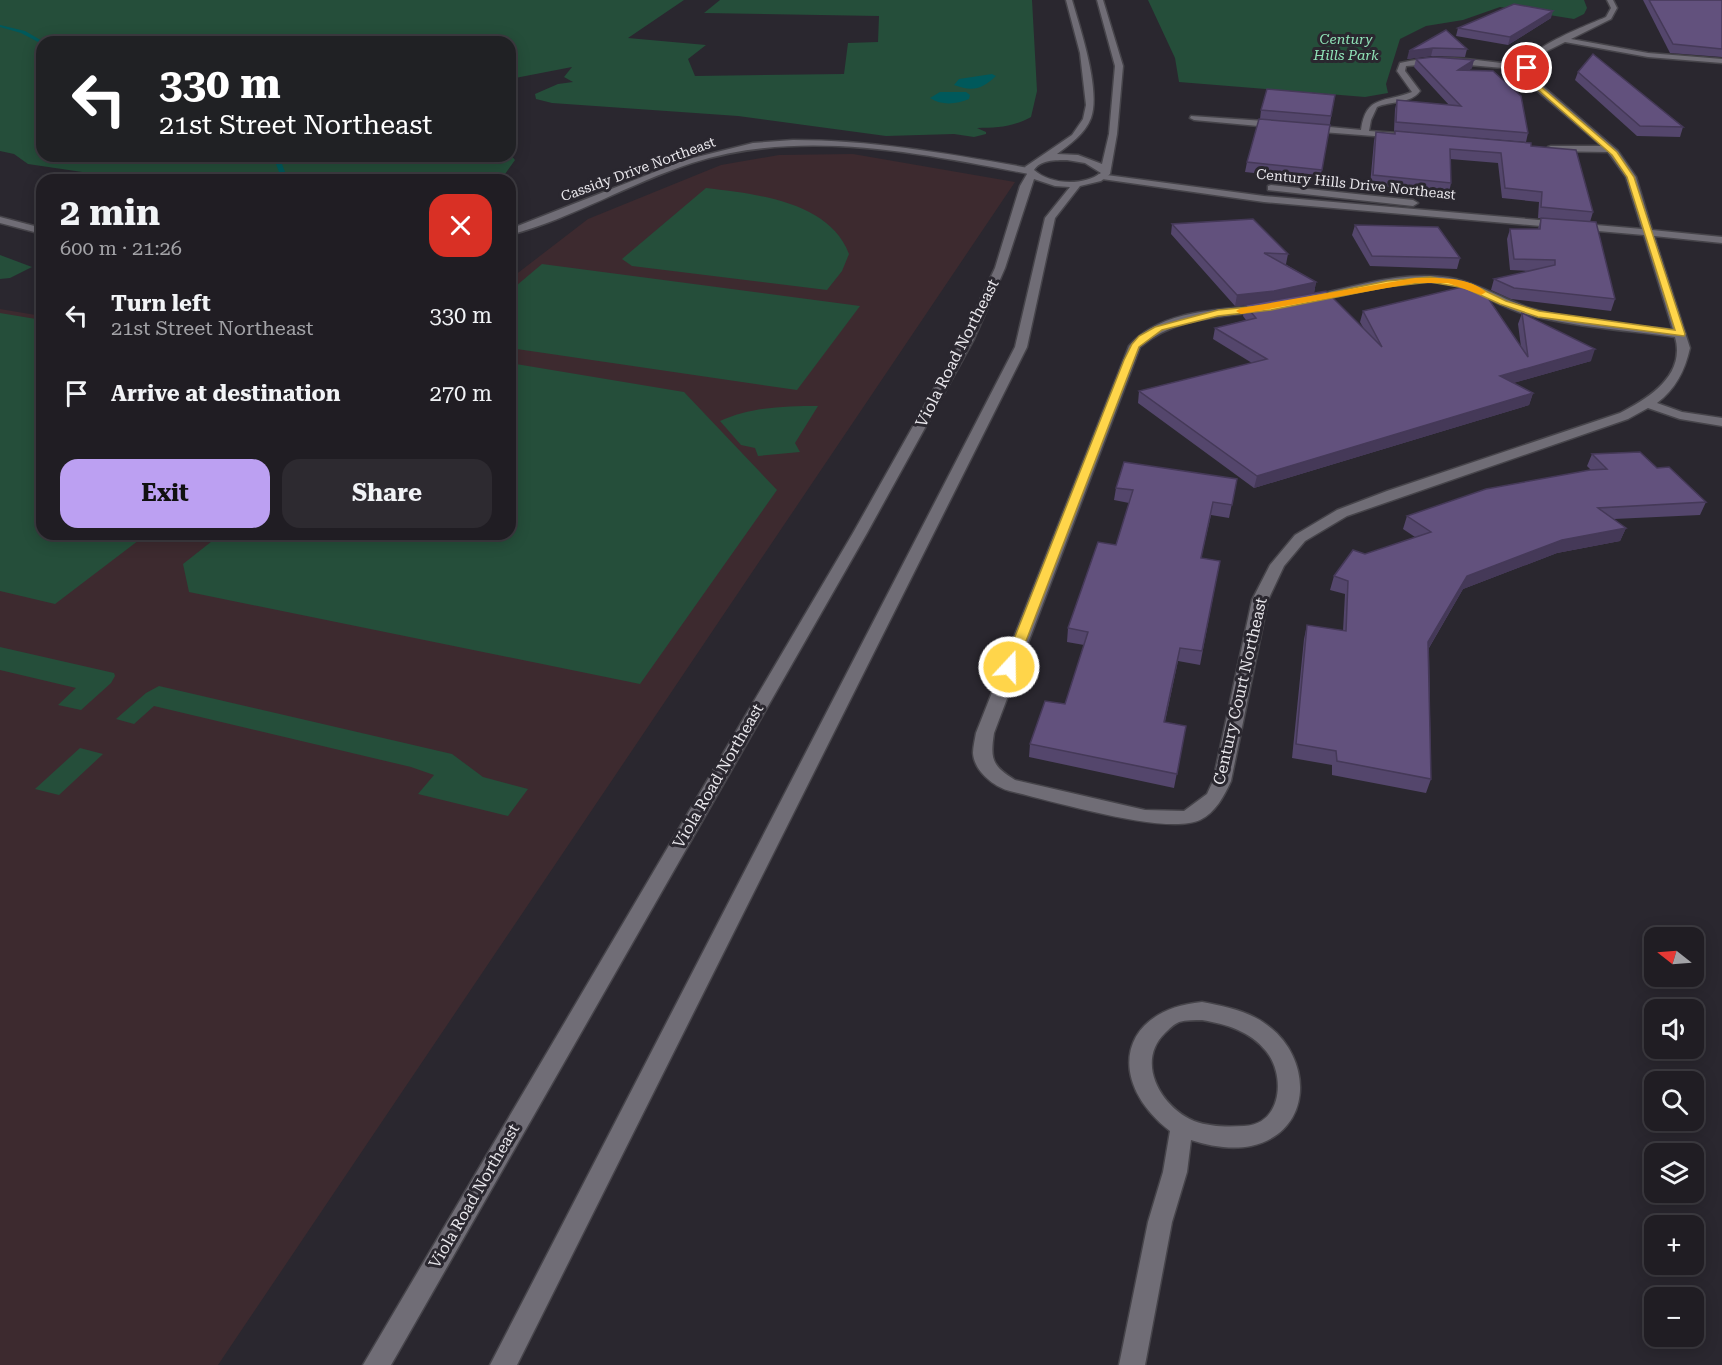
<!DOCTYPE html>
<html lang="en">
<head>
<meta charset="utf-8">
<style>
	:root { --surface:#201d23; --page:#2d2a30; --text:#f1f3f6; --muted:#a2a2a6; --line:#3d3b41; --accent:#bca0f2 }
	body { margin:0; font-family:"Roboto Serif",serif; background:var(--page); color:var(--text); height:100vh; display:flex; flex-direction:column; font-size:22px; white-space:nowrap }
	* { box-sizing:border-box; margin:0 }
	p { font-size:20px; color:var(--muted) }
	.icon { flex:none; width:33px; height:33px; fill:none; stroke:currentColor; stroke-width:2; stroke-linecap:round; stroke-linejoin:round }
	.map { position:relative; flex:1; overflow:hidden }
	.sheet { position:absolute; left:36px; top:174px; width:480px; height:366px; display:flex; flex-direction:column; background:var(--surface); border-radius:18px; box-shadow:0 3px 15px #0003,0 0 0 2px var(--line) }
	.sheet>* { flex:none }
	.banner { position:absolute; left:36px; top:36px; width:480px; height:126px; border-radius:18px; box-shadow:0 3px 15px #0003,0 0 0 2px var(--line); background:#202124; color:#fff; overflow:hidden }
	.needle { width:39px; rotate:287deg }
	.buttons { position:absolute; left:1644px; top:927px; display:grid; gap:12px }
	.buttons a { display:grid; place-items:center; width:60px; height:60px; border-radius:12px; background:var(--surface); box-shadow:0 3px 15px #0003,0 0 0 2px var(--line); font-size:30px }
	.pin { position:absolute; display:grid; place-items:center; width:51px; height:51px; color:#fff; margin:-26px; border:3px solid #fff; border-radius:50%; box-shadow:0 2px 6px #0007 }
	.me { position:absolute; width:66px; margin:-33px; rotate:21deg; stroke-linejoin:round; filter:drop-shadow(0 0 4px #0008) }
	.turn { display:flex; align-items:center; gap:21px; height:126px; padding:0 24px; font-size:27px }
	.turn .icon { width:78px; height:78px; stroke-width:2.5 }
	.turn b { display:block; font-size:42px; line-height:51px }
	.round { display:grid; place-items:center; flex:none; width:63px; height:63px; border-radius:18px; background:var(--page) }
	.overview { display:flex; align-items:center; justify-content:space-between; height:102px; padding:0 24px }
	h1 { font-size:36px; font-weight:700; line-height:45px }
	.primary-button { display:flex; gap:12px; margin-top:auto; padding:12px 24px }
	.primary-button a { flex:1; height:69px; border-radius:18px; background:var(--accent); color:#111; font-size:24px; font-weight:700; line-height:69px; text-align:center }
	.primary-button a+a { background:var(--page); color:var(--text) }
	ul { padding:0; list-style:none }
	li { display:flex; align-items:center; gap:18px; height:78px; padding:0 24px }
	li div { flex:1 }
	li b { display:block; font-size:22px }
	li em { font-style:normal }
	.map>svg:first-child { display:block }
	.industrial { fill:#3d2a2f }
	.green { fill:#254e3a }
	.water { fill:#00595b }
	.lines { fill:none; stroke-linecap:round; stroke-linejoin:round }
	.stream { fill:#00595b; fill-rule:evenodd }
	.minor-casing { stroke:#46444a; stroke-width:3 }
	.secondary-casing { stroke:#46444a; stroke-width:3 }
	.minor { fill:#706d76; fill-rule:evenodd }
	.secondary { fill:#706d76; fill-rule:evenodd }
	.wall { fill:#54466c }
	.shaded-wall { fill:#453958 }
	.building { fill:#62517d; stroke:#453958; stroke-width:1.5 }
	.route { fill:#ffd54a; stroke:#a68a30; stroke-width:1.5 }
	.slow { fill:#f59e0b }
	.labels { text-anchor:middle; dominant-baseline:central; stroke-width:6; stroke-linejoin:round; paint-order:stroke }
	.far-park-label { font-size:14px; font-style:italic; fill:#90e3b8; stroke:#2a272f }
	.far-street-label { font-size:14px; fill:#e9e7ec; stroke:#2a272f }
	.street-label { font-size:16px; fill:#e9e7ec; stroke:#2a272f }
</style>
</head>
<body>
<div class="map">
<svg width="1722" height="1365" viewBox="0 0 1722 1365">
	<rect width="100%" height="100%" fill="#2a272f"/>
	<!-- industrial -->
	<polygon class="industrial" points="853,154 1015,182 218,1365 0,1365 0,309 42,316 42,534 510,534 510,279 588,219 721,165 779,155"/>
	<!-- green -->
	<g class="green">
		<path d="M0 0H684L628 38 706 45 688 59 695 76 844 74 848 43 878 42 879 16 704 13 720 0H1032L1037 91 1031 117C1013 127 997 128 977 128L986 132V134L974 137 954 134 886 136 738 116 552 103 536 99 535 94 558 84 573 82 564 77 572 67 510 79V42H42V156H510V154L515 160 505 174 497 180H108L89 173 28 164 14 154 0 151Z"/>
		<polygon points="1148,0 1584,0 1587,8 1584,14 1574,19 1500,7 1463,20 1426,26 1400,39 1386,84 1388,93 1365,97 1179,82 1175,58"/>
		<path d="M706 188C755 194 829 201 849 254L842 271 827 290 632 266 622 259Z"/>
		<polygon points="0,255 32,267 10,278 0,279"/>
		<polygon points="542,264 860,306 797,390 510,348 510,291"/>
		<polygon points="0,313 42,320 42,534 147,534 55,604 0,591"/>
		<polygon points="510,363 684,392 777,490 640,684 189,592 183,564 221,534 510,534"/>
		<path d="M818 406 795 443 800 452 758 456 755 448 741 445 720 421C751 407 785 406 818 406Z"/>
		<polygon points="0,647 114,673 115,676 111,683 81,710 58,705 76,688 0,670"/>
		<polygon points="159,686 452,754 483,777 528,789 508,816 418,794 434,775 411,767 154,706 134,724 116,719 146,693"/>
		<polygon points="80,748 103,754 59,795 35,789"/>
	</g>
	<!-- water -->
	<g class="water">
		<path d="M992 74 996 76C982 89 973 92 954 85L959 79Z"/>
		<path d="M940 92H966L970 95 969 99C957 104 942 106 930 98Z"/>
	</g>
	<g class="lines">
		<!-- stream -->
		<g class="stream">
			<polygon points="0,25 25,31 44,42 40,43 21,33 0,27"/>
			<polygon points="273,156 279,156 288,180 282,180"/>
		</g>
		<defs>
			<g id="minor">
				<path d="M1607 0H1613L1617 8 1611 19 1571 39 1648 53 1722 59V63L1648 57 1565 42 1543 53 1534 60 1532 72 1540 84 1618 151 1636 177 1652 230 1722 237V243L1654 236 1690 348C1685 370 1676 389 1657 403L1682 412 1722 418V426L1680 419 1648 408 1628 419 1347 516 1305 541 1284 566 1268 600 1231 781C1224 796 1216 812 1200 820 1166 836 1050 800 1010 791 994 787 974 771 973 753 973 747 975 739 976 733L1129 346C1161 309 1221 310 1265 305L1271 308 1265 311C1220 317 1176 317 1140 347L994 733C990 759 992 766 1015 780L1145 810 1184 811 1207 794 1213 781 1252 600 1270 565 1295 535 1337 510 1387 491 1620 413C1649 398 1686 375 1675 337 1625 330 1574 327 1525 314 1497 306 1473 287 1444 283 1398 278 1352 294 1308 303L1303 300 1308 297C1352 287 1398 272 1443 277 1475 280 1502 300 1533 309 1578 322 1626 324 1673 330L1644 235 1264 202 1102 179 1097 176 1099 174 1264 196 1642 229 1626 177 1608 152 1548 151V147L1551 146H1602L1534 88 1525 70 1447 63 1406 66 1405 71 1420 91C1411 104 1390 101 1377 107L1371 120 1369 131 1397 133 1400 134V138L1309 131 1305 128 1309 125 1361 130C1366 94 1385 103 1412 92L1397 71 1400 63C1442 53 1484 61 1525 66 1528 47 1588 25 1606 17L1611 8Z"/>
				<polygon points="1191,116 1280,122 1284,125 1280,128 1194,120 1190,118"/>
				<path d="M793 140C873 140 950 154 1029 168L1034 171 1029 174C917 153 803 128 692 163 630 183 573 218 510 235V229L685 160 753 143Z"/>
				<polygon points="1271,185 1413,200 1418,203 1413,206 1268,190 1268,186"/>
				<polygon points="0,217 42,228 42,234 0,223"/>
				<path d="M1202 1002C1224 1006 1249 1011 1267 1025 1313 1058 1314 1132 1251 1146 1232 1150 1209 1146 1191 1140L1187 1172 1172 1222 1145 1365H1119L1148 1222 1163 1172 1170 1131C1106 1082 1118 1010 1202 1002ZM1202 1020C1226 1024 1250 1031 1266 1051 1286 1075 1282 1125 1244 1126 1228 1127 1210 1127 1194 1121 1161 1107 1135 1062 1165 1033 1169 1029 1174 1024 1179 1022 1186 1020 1195 1020 1202 1020Z"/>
			</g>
			<path id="secondary" d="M1066 0H1072C1080 28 1101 90 1091 118 1085 134 1070 144 1057 154L1078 155 1102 164 1109 134 1115 66 1097 0H1103L1123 66 1117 134 1110 174 1101 181 1080 186 1055 218 1027 347 517 1365H490L1015 347 1045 218 1070 187 1055 186 1034 179 1005 268 974 339 867 533 391 1365H363L853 533 962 339 995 268 1020 186 1027 174 1025 167 1072 135 1083 119 1086 105 1080 53ZM1067 160 1085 163 1101 173C1083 186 1051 185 1034 170 1040 160 1055 160 1067 160Z"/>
		</defs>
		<!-- minor casing -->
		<use href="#minor" class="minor-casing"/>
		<!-- secondary casing -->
		<use href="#secondary" class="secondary-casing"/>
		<!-- minor -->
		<use href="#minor" class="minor"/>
		<!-- secondary -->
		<use href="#secondary" class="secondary"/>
	</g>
	<!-- wall -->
	<g class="wall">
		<polygon points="1643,0 1722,0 1722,57 1670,53"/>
		<polygon points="1551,18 1508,45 1456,36 1458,28"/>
		<polygon points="1446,30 1467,49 1465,57 1431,56 1407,59"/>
		<polygon points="1416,59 1472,68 1468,71 1528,133 1526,142 1394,131 1395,109 1397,100 1449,105 1414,67"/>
		<polygon points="1578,72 1683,127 1680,137 1637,136 1575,80"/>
		<polygon points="1335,95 1320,180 1245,172 1247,162 1260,119 1261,110"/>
		<polygon points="1376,132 1531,146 1593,212 1590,222 1615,299 1611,311 1511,299 1491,290 1494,279 1531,271 1510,270 1507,239 1510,229 1538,229 1541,218 1538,218 1539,202 1502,198 1498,163 1450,159 1451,183 1449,193 1370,185 1374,141"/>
		<polygon points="1172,224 1288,254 1286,264 1285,264 1316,282 1314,293 1364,329 1360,322 1363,311 1521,347 1518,324 1522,313 1591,361 1513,383 1533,393 1529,405 1254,488 1138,403 1139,391 1252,363 1213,339 1215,328 1246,320 1243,316 1245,305 1248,305 1235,306 1171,234"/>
		<polygon points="1355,225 1460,258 1457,269 1370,266 1352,235"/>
		<polygon points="1592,454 1657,468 1706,502 1700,515 1614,519 1626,528 1620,541 1557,553 1463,589 1429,648 1431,779 1426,793 1332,775 1332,765 1292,758 1304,639 1307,625 1343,631 1345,594 1330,590 1334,576 1365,554 1415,537 1403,529 1407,516 1591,470 1587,466"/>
		<polygon points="1237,479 1229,518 1211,515 1201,558 1220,561 1200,665 1178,661 1165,722 1186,726 1174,788 1029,757 1030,744 1065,704 1084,645 1067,642 1068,628 1116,545 1129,503 1114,500 1116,488"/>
	</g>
	<!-- shaded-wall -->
	<g class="shaded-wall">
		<polygon points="1553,11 1551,18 1508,45 1510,37"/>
		<polygon points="1433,48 1431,56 1407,59 1409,51"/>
		<polygon points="1474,60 1472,68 1456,79 1458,70"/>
		<polygon points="1316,282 1314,293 1272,302 1235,306 1237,295"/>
		<polygon points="1595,349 1591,361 1496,388 1500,376"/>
		<polygon points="1533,393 1529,405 1254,488 1257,476"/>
		<polygon points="1626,528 1620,541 1557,553 1463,589 1424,656 1428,642 1467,576 1562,540"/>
	</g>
	<!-- building -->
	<g class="building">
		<polygon points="1649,0 1722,0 1722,49 1673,44"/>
		<polygon points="1514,4 1553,11 1510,37 1458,28"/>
		<polygon points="1446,30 1467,49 1433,48 1409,51"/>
		<polygon points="1593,54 1683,127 1640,126 1578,72"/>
		<polygon points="1433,57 1474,60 1458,70 1493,71 1521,96 1528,133 1396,122 1397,100 1461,106 1416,59"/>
		<polygon points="1267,89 1335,95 1331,116 1261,110"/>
		<polygon points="1259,119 1330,125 1322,170 1247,162"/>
		<polygon points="1395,131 1531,143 1531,146 1576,150 1593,212 1541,207 1542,192 1505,188 1501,153 1450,149 1451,183 1373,175 1376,132 1395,134"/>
		<polygon points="1541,218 1596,222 1615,299 1514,288 1494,279 1555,265 1555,260 1514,259 1510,229 1540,229"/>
		<polygon points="1253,219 1288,254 1264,253 1316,282 1274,291 1237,295 1172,224"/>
		<polygon points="1355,225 1438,227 1460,258 1372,256"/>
		<polygon points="1466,286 1486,295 1528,357 1522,313 1595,349 1500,376 1533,393 1257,476 1139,391 1267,359 1215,328 1256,318 1245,305 1326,291 1382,347 1363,311"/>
		<polygon points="1640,452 1657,468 1669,467 1706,502 1598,508 1626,528 1562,540 1467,576 1428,642 1431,779 1337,761 1336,751 1296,744 1307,625 1346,631 1348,581 1334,576 1353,550 1365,554 1431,532 1407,516 1486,489 1590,470 1607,469 1592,454"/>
		<polygon points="1124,462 1237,479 1232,505 1213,502 1201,558 1220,561 1202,651 1180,648 1164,722 1186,726 1177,774 1030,744 1045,701 1065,704 1088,632 1068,628 1098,542 1116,545 1133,490 1116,488"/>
	</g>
	<!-- route -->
	<polygon class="route" points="1525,66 1530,66 1533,77 1539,85 1617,152 1634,177 1685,334 1684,336 1538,317 1500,304 1465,288 1430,282 1387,287 1271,310 1218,316 1162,330 1139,347 1016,667 1014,670 1005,670 1003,667 1124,360 1132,344 1139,336 1155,327 1218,310 1271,305 1387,281 1430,277 1471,284 1506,301 1539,311 1675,330 1627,177 1612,155 1535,87 1527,77"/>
	<!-- slow -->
	<path class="slow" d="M1415 278C1439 278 1467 276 1486 292L1481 295 1448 283H1415L1241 314 1236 311 1241 308Z"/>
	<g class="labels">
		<!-- far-park labels -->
		<g class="far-park-label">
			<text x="1346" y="39">Century<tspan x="1346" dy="16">Hills Park</tspan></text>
		</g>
		<!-- far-street labels -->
		<g class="far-street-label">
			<text transform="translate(638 169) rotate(-20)">Cassidy Drive Northeast</text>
			<text transform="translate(1356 184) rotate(6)">Century Hills Drive Northeast</text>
		</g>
		<!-- street labels -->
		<g class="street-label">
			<text transform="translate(957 353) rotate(-63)">Viola Road Northeast</text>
			<text transform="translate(1240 691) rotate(-77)">Century Court Northeast</text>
			<text transform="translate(718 776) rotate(-60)">Viola Road Northeast</text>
			<text transform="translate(474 1196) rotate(-60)">Viola Road Northeast</text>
		</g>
	</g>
</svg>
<div class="buttons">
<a><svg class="needle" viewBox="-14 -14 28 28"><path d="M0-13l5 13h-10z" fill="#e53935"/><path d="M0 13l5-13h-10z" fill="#a2a2a6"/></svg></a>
<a><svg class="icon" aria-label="sound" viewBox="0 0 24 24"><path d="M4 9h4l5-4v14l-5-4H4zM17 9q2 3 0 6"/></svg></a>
<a><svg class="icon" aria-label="search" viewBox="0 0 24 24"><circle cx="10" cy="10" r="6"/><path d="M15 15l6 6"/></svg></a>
<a><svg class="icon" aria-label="layers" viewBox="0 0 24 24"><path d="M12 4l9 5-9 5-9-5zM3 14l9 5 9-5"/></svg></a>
<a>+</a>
<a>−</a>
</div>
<div class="pin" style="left:1527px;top:68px;background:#d93025"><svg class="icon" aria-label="arrive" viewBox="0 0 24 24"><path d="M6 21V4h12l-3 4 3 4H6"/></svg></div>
<svg class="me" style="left:1009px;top:667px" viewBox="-20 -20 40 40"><circle r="17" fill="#ffd54a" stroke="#fff" stroke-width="3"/><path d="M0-11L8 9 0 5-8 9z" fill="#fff"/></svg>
<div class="banner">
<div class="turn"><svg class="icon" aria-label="left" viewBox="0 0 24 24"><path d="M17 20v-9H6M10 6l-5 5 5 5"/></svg><div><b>330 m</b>21st Street Northeast</div></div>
</div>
<section class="sheet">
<div class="overview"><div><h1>2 min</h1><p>600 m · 21:26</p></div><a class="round" style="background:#d93025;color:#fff"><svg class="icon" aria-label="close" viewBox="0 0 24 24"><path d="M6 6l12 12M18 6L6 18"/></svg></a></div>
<ul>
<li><svg class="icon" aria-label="left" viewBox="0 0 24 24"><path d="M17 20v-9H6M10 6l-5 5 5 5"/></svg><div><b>Turn left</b><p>21st Street Northeast</p></div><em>330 m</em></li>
<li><svg class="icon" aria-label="arrive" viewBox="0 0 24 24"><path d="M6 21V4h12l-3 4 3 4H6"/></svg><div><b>Arrive at destination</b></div><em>270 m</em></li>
</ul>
<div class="primary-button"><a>Exit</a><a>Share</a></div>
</section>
</div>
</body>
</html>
